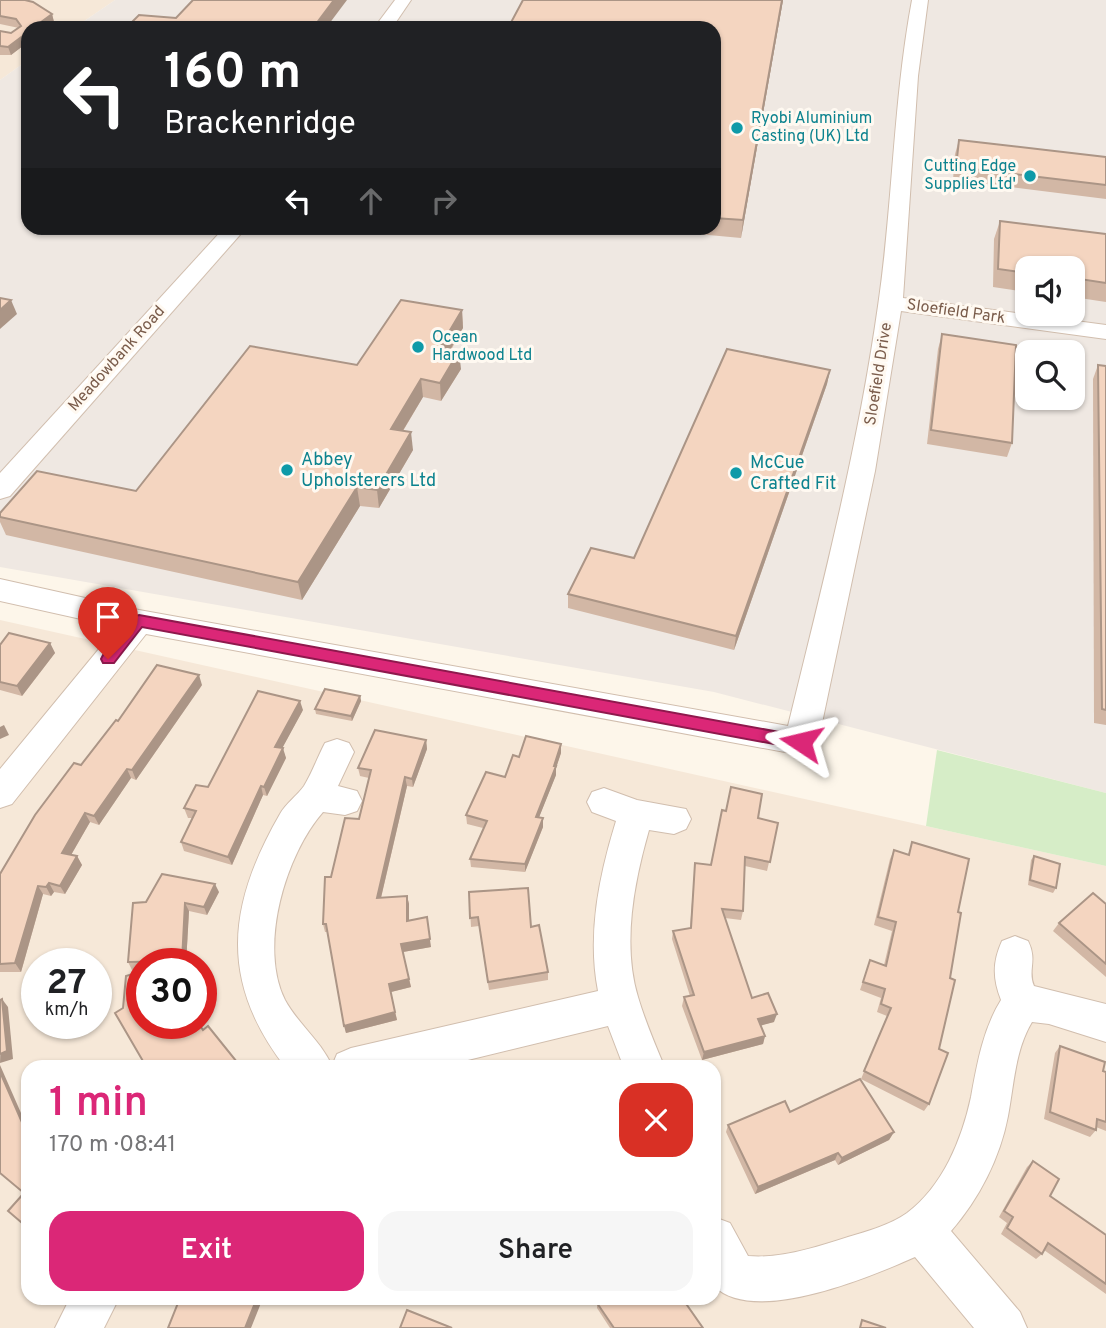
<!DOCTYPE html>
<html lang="en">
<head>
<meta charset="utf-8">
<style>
	:root { --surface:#fff; --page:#f6f6f6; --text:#202124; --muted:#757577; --accent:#db2777 }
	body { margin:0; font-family:Overpass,sans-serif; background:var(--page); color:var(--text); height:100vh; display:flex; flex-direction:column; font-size:26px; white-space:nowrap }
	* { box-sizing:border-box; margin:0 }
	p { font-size:23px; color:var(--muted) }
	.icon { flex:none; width:38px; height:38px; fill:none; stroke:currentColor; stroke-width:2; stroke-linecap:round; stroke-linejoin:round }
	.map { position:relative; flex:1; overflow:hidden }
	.sheet { position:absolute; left:21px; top:1060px; width:700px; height:245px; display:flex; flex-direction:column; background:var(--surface); border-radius:21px; box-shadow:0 2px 5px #0004 }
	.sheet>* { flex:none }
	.banner { position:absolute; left:21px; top:21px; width:700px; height:214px; border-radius:21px; box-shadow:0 2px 5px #0004; background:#202124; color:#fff; overflow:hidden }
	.buttons { position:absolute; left:1015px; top:256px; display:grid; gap:14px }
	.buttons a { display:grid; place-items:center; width:70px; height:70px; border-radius:14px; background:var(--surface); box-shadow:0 2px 5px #0004; font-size:35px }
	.speed { position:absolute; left:21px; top:948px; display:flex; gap:14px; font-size:35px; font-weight:700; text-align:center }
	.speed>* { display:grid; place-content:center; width:91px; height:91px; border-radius:50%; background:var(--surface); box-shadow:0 2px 5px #0004; line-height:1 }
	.speed small { font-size:18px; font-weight:400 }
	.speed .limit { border:10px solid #d22; background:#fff; color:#111 }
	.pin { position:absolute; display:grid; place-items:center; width:60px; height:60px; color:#fff; margin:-72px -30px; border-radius:50% 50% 50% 0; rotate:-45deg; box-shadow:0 0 7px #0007 }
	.pin .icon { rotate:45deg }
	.me { position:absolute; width:77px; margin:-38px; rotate:280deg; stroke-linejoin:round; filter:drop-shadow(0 0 5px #0008) }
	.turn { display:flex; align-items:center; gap:24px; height:147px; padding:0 28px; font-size:32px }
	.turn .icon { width:91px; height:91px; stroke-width:2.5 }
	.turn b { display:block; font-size:49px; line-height:60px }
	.lanes { display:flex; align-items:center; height:66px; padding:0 28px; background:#0003; justify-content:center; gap:35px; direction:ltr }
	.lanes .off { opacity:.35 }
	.round { display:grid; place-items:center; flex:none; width:74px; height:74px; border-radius:21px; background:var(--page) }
	.head { display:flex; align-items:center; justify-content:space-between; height:119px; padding:0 28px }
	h1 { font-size:42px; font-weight:600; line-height:52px; color:var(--accent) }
	.cta { display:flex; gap:14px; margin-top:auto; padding:14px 28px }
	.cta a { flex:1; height:80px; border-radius:21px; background:var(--accent); color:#fff; font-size:28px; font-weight:600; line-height:80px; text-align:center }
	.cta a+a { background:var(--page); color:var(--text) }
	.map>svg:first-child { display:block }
	.residential { fill:#f6e8d8; fill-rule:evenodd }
	.industrial { fill:#efe8e2; fill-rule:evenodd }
	.green { fill:#d6edc7 }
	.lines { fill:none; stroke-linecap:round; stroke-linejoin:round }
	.minor-casing { stroke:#d1beae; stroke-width:2 }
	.minor { fill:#fff; fill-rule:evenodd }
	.wall { fill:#d2b7a5 }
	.shaded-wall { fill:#ab9586 }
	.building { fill:#f4d5c0; stroke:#ab9586; stroke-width:2 }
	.route { fill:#db2777; stroke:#8e194d; stroke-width:2 }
	.culture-dot { fill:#0f9aa8; stroke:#fff9f1; stroke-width:2.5 }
	.labels { text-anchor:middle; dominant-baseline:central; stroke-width:6; stroke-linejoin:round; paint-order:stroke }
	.far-culture-label { font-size:16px; fill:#0d838f; stroke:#fff9f1; text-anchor:start }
	.far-street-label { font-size:16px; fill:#7a5c4b; stroke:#fff9f1 }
	.culture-label { font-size:18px; fill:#0d838f; stroke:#fff9f1; text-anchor:start }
</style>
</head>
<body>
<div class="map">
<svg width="1106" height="1328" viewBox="0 0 1106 1328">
	<rect width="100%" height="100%" fill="#fdf6ea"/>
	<!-- residential -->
	<g class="residential">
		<polygon points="0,0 115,0 74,28 28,28 28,60 0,80"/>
		<path d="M0 620 1106 866V1328H0ZM37 964H96V1024H37ZM142 964H201V1024H142ZM28 1068H714V1298H28Z"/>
	</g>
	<!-- industrial -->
	<path class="industrial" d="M115 0H1106V793L714 692 0 567V80L28 60V228H714V28H74ZM1027 268H1073V313H1027ZM1027 352H1073V397H1027Z"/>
	<!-- green -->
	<polygon class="green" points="937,750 1106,793 1106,866 926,826"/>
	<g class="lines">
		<defs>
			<g id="minor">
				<polygon points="395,0 411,0 392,28 374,28"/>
				<path d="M912 0H928L918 76 903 298 1106 325V339L901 311 875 471 818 742 813 751 801 755 146 634 12 804 0 808V769L117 627 0 601V579L139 610 788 726C822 587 858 448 878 306 893 205 893 101 912 0Z"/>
				<polygon points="224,228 246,228 10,496 0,499 0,473"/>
				<path d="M337 739 349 743 354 752 338 786 357 791 362 801 357 811 345 815 323 812C286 854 258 946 285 1000 298 1024 321 1041 332 1066L337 1054 351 1048 598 991C587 934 599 876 616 821L592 812 587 802 592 792 604 788 637 800 686 809 691 819 686 829 674 834 649 830C634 882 622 944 638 997 645 1021 655 1044 665 1068H624L608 1026 435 1068H286C219 982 227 906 280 814 286 803 297 796 304 786 312 773 318 756 325 743Z"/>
				<path d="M1015 936 1028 941C1038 961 1027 970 1034 986L1106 1004V1042L1049 1024 1032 1022C1015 1050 1014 1085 1008 1116 1000 1158 979 1199 951 1231L1020 1312 1027 1328H974L915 1257C870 1277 754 1326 714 1286V1217L730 1223 748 1256C780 1259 817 1247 848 1237 868 1231 890 1225 907 1213 943 1186 962 1139 971 1097 977 1064 983 1029 1001 1000 993 979 992 963 1002 941Z"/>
				<polygon points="70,1298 119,1298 104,1328 55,1328"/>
			</g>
		</defs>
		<!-- minor casing -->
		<use href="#minor" class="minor-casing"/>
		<!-- minor -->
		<use href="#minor" class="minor"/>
	</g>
	<!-- wall -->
	<g class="wall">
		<polygon points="0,0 52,14 54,22 11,55 0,55 0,31 11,33 19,28 0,24"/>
		<polygon points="523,0 783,0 741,238 633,228 714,228 714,28"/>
		<polygon points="959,140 1106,157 1106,199 953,180 955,154"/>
		<polygon points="1000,221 1106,234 1106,302 1073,297 1073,268 1027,268 1027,292 993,287 994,239"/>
		<polygon points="462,310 463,328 451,350 461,369 441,401 423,397 403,431 413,450 379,508 360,506 302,600 6,535 0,522 0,513 136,491 357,365"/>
		<polygon points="942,334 1012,443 1007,457 927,444 938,349"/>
		<polygon points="1098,365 1106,366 1106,725 1094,723 1093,379"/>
		<polygon points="830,370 827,384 734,650 568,608 568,594 634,558"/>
		<polygon points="50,643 55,653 22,696 0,690 0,645"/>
		<polygon points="202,685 136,780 131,778 99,825 90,822 71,855 77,856 82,865 65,894 54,892 51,896 43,894 21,972 0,972 0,874 81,765 118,721"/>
		<polygon points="360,696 361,701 352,721 316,714 315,709"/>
		<polygon points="303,710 282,748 286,758 267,796 263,795 232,865 184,851 181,842 192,818 188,818 184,808 208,787"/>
		<polygon points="426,740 427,749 413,787 407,786 381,898 407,896 409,904 409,921 431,947 403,952 411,987 391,992 397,1020 346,1033 327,932 325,932 323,924 331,877 359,819 369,778 360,776 358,768"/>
		<polygon points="561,744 561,753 556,768 556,775 539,817 543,818 543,827 525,872 471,867 470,859 483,828 467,824 466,815 505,777 519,757"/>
		<polygon points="758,818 778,823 767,871 745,866 743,911 741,920 725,918 752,998 774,1022 761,1025 765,1036 763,1044 702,1060 682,1006 684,997 690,996 672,939 673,931 690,928 695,863 711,865"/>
		<polygon points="912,842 958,912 939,1049 929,1104 924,1111 861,1079 887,1016 877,1012 881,998 860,990 870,960 884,965 892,931 874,925 890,859 894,850 908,855"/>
		<polygon points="1034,856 1056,888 1053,893 1028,885 1031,860"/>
		<polygon points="219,892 207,915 189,911 186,964 142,964 142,970 132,970 128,962 146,902"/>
		<polygon points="469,892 531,927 548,972 548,980 489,990 479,926 471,927"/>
		<polygon points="1106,904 1106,977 1053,931 1059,923"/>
		<polygon points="1060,1046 1106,1072 1106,1131 1096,1127 1096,1130 1090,1137 1044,1119 1055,1053"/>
		<polygon points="790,1112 894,1132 889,1140 838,1165 835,1160 755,1194 726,1132 728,1125"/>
		<polygon points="1033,1161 1050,1196 1106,1235 1106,1294 1044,1250 1042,1254 1036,1259 1001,1234 1007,1223 999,1217 1027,1167"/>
		<polygon points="597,1303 703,1328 610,1328 597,1308"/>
	</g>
	<!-- shaded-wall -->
	<g class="shaded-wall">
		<polygon points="334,0 347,0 326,28 313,28"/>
		<polygon points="782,0 783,0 741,238 743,220"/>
		<polygon points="52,14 54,22 47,28 33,28"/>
		<polygon points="28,32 28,42 11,55 8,47"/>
		<polygon points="11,300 17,314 0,329 0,310"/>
		<polygon points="462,310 463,328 441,365 440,347"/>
		<polygon points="459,351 461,369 441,401 440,383"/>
		<polygon points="830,370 827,384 734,650 736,636"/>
		<polygon points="421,379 423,397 393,447 391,429"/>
		<polygon points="411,432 413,450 379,508 377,490"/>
		<polygon points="357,487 360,506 302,600 298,582"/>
		<polygon points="50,643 55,653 22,696 17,686"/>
		<polygon points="199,675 202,685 136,780 132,770"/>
		<polygon points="360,696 361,701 352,721 351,716"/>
		<polygon points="300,701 303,710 278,756 275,747"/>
		<polygon points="4,725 9,735 0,739 0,727"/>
		<polygon points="426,740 427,749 413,787 412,779"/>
		<polygon points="561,744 561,753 556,768 556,775 536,825 536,817"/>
		<polygon points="283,748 286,758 267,796 264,787"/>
		<polygon points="127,769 131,778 99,825 94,816"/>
		<polygon points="405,777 407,786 379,906 377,898"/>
		<polygon points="261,786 263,795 232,865 228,857"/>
		<polygon points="85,813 90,822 67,862 62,853"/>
		<polygon points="543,818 543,827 525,872 525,864"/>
		<polygon points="77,856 82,865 65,894 60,886"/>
		<polygon points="49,883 54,892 51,896 46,887"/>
		<polygon points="215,884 219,892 207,915 204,907"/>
		<polygon points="38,886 43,894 21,972 15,963"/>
		<polygon points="407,896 409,904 409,929 407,921"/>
		<polygon points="185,903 189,911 186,964 183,964 182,961"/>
		<polygon points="427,917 431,947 403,952 401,944"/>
		<polygon points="409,979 411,987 391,992 389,984"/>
		<polygon points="2,999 8,1007 13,1059 0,1063"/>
		<polygon points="395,1012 397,1020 346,1033 344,1026"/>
		<polygon points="777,1014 774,1022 756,1027 758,1019"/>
		<polygon points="765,1036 763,1044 702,1060 704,1052"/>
		<polygon points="0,1065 28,1129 28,1136 0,1072"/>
		<polygon points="894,1132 889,1140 838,1165 842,1158"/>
		<polygon points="838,1153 835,1160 755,1194 758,1187"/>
		<polygon points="257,1298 263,1298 251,1328 245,1328"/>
	</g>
	<!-- building -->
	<g class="building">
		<polygon points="0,0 25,0 33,2 52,14 33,28 28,28 28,32 8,47 0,46 0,31 11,33 21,26 16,19 0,16"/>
		<polygon points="193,0 334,0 313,28 319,28 126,28 139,15 176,18"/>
		<polygon points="523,0 782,0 743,220 714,218 714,28 508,28"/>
		<polygon points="959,140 1106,157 1106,185 956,167"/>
		<polygon points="1000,221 1106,234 1106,283 1073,278 1073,268 1027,268 1027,273 998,269"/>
		<polygon points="0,298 11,300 0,310"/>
		<polygon points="401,300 462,310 440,347 459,351 440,383 421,379 391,429 411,432 377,490 357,487 298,582 0,517 0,513 37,471 136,491 250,346 357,365"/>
		<polygon points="942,334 1016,345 1012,443 931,430"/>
		<polygon points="727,349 830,370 736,636 568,594 591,548 634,558"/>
		<polygon points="1098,365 1106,366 1106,710 1102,709"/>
		<polygon points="9,633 50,643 17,686 0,682 0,645"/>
		<polygon points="157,665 199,675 132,770 127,769 94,816 85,813 62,853 77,856 60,886 49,883 46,887 38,886 15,963 0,964 0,874 35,815 74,763 81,765 116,720 118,721"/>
		<polygon points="325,689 360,696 351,716 315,709"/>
		<polygon points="258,691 300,701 275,747 283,748 264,787 261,786 228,857 181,842 196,811 184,808 196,785 208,787"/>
		<polygon points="375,730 426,740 412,779 405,777 377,898 407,896 407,921 427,917 430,939 401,944 409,979 389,984 395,1012 344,1026 326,924 323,924 325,877 331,877 345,818 359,819 371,770 358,768"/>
		<polygon points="526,736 561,744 554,766 556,766 536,817 543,818 525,864 470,859 487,821 466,815 486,772 505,777 513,755 519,757"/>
		<polygon points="731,787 762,794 758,818 778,823 770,862 745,857 743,911 722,909 752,998 768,993 777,1014 758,1019 765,1036 704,1052 684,997 694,995 673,931 691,928 695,863 711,865 722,810 726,811"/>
		<polygon points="912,842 969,859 958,912 961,913 950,978 955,980 939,1049 948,1053 929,1104 864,1071 891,1008 881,1004 885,989 863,982 870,960 886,966 896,922 878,917 894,850 909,855"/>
		<polygon points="1034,856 1060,864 1056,888 1030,880"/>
		<polygon points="162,874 215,884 204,907 185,903 182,961 128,962 133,903 146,902"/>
		<polygon points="528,888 531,927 539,925 548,972 488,982 478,917 470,918 469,892"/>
		<polygon points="1093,893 1106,904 1106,964 1059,923"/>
		<polygon points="142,971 142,1024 199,1024 203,1030 208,1026 241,1067 147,1068 115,1013 123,1008 126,976"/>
		<polygon points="2,999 7,1051 0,1054 0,1000"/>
		<polygon points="1060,1046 1105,1062 1103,1071 1106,1072 1106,1122 1097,1119 1096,1130 1050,1112"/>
		<polygon points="0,1072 28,1136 28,1228 8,1211 24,1193 0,1173"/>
		<polygon points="860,1079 894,1132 842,1158 838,1153 758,1187 728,1125 785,1101 790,1112"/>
		<polygon points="1033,1161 1059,1179 1050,1196 1106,1235 1106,1284 1048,1243 1042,1254 1007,1228 1013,1217 1004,1211"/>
		<polygon points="180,1298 257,1298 245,1328 168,1328"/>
		<polygon points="603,1298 682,1298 703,1328 614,1328 597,1303"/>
		<polygon points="407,1310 452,1328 400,1328"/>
		<polygon points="862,1320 886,1328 860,1328"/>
	</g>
	<!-- route -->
	<polygon class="route" points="139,615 801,736 807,738 809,742 807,747 801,749 142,627 114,663 103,663 101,659 103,655 133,617"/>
	<!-- markers -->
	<g class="culture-dot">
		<circle cx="737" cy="128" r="7"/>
		<circle cx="1030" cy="176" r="7"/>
		<circle cx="418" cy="347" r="7"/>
		<circle cx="287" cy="470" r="7"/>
		<circle cx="736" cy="473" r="7"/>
	</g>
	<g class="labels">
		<!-- far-culture labels -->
		<g class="far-culture-label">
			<text x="751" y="119">Ryobi Aluminium<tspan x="751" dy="18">Casting (UK) Ltd</tspan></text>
			<text x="1016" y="167" text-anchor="end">Cutting Edge<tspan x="1016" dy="18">Supplies Ltd'</tspan></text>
			<text x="432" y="338">Ocean<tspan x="432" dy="18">Hardwood Ltd</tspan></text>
		</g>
		<!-- far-street labels -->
		<g class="far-street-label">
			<text transform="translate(956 312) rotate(8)">Sloefield Park</text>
			<text transform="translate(117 359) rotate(-48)">Meadowbank Road</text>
			<text transform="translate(879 374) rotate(-81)">Sloefield Drive</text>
		</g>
		<!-- culture labels -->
		<g class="culture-label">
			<text x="301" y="460">Abbey<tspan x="301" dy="21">Upholsterers Ltd</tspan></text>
			<text x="750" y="463">McCue<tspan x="750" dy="21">Crafted Fit</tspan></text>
		</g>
	</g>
</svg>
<div class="buttons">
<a><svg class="icon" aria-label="sound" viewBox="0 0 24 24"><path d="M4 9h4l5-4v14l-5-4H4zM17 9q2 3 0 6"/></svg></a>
<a><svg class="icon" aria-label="search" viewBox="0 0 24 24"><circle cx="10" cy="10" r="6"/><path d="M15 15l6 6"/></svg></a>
</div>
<div class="speed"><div>27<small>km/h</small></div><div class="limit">30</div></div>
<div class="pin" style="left:108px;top:659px;background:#d93025"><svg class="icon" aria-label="arrive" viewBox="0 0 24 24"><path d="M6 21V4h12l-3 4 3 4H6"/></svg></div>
<svg class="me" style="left:801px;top:742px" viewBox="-20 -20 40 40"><path d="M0-17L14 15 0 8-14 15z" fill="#db2777" stroke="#fff" stroke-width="4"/></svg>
<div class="banner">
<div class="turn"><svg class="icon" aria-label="left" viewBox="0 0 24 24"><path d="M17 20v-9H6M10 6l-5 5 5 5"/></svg><div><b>160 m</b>Brackenridge</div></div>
<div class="lanes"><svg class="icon" aria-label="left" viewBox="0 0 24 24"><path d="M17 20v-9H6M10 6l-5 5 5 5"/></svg><svg class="icon off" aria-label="ahead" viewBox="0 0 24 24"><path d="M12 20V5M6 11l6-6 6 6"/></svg><svg class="icon off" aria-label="right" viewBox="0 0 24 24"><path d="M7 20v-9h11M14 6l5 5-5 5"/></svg></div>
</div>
<section class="sheet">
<div class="head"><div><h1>1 min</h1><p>170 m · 08:41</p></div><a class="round" style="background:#d93025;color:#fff"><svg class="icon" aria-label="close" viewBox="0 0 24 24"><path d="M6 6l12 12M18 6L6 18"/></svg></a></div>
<div class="cta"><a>Exit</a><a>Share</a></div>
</section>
</div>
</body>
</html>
